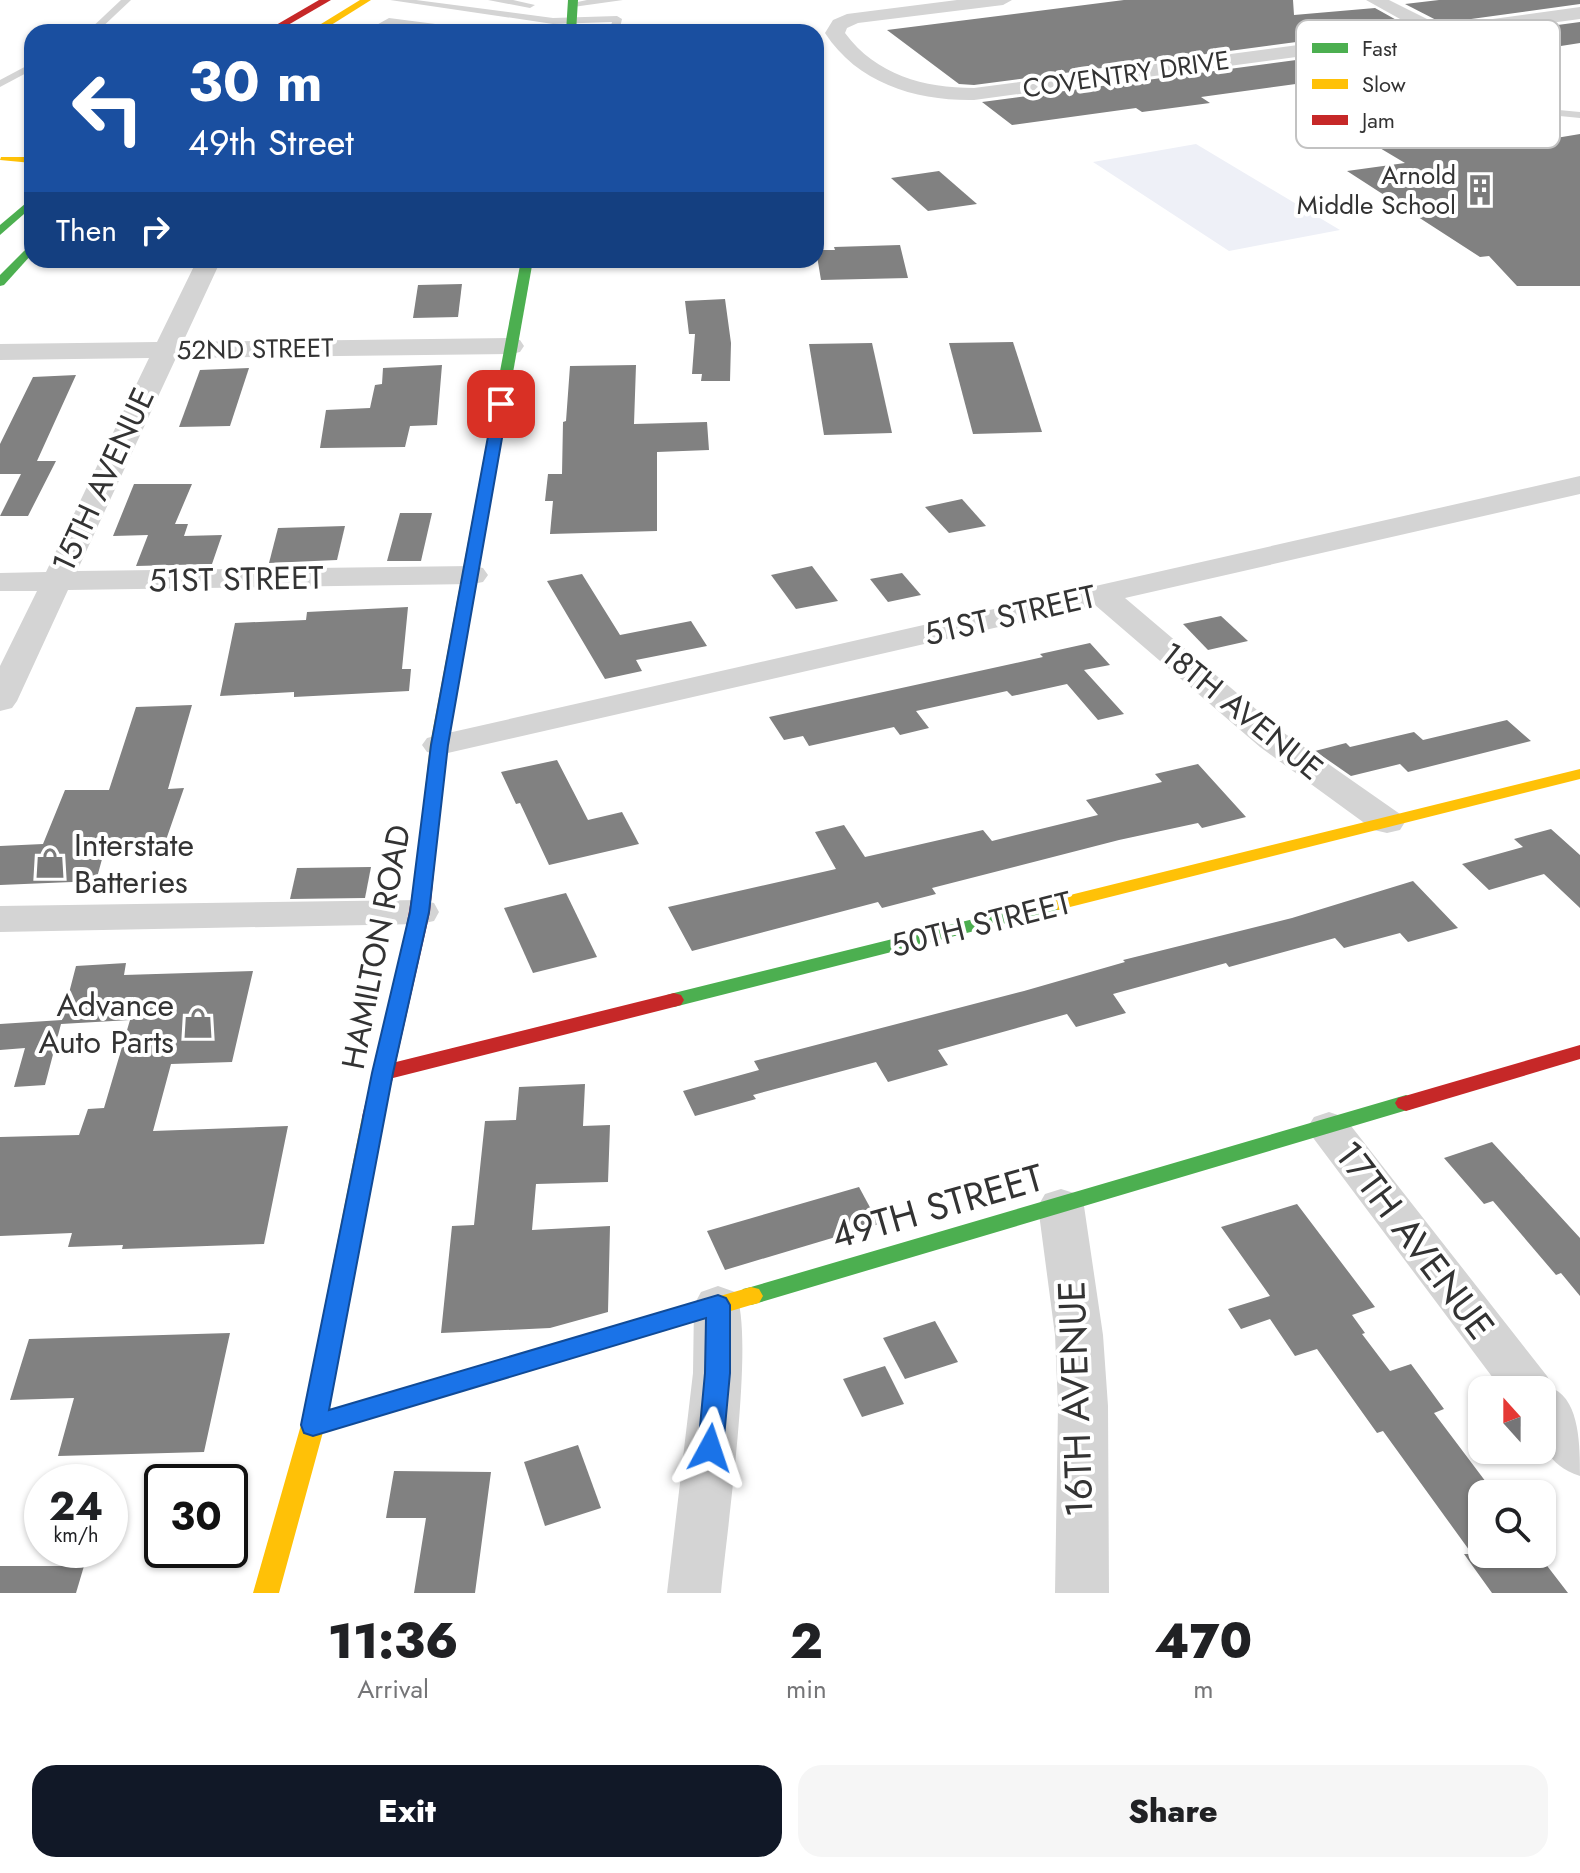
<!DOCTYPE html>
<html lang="en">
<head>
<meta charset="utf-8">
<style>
	:root { --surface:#fff; --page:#f6f6f6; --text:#202124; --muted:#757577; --accent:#111827 }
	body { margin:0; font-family:Jost,sans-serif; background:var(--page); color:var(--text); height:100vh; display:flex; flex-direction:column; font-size:30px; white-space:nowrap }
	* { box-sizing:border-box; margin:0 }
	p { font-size:26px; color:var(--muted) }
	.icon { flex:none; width:44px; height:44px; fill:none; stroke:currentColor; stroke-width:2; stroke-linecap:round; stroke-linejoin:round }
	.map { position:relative; height:1593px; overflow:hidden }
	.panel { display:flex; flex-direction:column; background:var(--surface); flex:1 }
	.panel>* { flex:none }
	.top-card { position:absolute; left:24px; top:24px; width:800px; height:244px; border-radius:24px; box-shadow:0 2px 6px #0004; background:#1a4fa0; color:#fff; overflow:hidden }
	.needle { width:52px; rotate:339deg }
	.tools { position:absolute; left:1468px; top:1376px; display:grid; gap:16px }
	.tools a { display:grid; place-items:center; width:88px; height:88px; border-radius:16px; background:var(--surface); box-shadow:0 2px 6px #0004; font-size:40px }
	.speed { position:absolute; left:24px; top:1464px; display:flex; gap:16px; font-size:40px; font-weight:700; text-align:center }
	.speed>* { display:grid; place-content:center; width:104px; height:104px; border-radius:50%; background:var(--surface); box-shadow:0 2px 6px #0004; line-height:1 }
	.speed small { font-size:20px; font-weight:400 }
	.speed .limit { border:4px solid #111; border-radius:12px; background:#fff; color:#111 }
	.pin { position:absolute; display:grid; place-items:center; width:68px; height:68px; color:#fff; margin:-34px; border-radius:16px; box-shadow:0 4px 12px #0006 }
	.me { position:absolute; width:88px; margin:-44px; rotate:5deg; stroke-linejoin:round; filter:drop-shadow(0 0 6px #0008) }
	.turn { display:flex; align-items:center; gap:28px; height:168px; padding:0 32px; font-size:36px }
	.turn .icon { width:104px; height:104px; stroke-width:2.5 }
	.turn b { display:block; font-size:56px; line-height:68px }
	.then { display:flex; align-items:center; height:76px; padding:0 32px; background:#0003; gap:16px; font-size:30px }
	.eta { display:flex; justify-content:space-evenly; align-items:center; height:136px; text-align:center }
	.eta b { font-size:48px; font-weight:800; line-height:56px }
	.cta { display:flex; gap:16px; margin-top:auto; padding:16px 32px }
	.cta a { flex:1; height:92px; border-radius:24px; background:var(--accent); color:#fff; font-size:32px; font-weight:800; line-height:92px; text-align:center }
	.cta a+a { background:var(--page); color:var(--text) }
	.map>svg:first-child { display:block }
	.green { fill:#eef0f7 }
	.building { fill:#818181 }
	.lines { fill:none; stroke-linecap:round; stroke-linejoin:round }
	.lane { fill:#d4d4d4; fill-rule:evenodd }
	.street { fill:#d4d4d4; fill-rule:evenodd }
	.fast { fill:#4caf50; fill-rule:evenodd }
	.slow { fill:#ffc107; fill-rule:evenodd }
	.jam { fill:#c62828; fill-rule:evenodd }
	.route { fill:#1a73e8; stroke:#114b97; stroke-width:2 }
	.labels { text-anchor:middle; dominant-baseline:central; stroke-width:8; stroke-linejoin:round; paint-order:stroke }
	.far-street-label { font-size:26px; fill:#333; stroke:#fff }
	.far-poi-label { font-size:26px; fill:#333; stroke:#fff; text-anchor:end }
	.street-label { font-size:32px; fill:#333; stroke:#fff }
	.poi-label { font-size:32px; fill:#333; stroke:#fff; text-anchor:start }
	.near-street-label { font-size:38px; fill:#333; stroke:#fff }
	.key { fill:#fff; stroke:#c2c2c2; stroke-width:2 }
	.key-label { font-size:22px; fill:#333 }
</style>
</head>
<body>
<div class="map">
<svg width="1580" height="1593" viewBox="0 0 1580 1593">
	<rect width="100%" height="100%" fill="#fff"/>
	<!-- green -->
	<polygon class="green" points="1196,144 1340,230 1229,251 1093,162"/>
	<!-- building -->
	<g class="building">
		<polygon points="1124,0 1293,0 1294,15 1375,8 1409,27 974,85 959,84 887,30"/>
		<polygon points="1439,0 1580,0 1580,4 1442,23 1405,4"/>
		<polygon points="1580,22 1580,43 1380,74 1387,78 1312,89 1303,83 1201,97 1210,103 1142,112 1136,108 1012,125 982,102"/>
		<polygon points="1465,130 1477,136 1517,130 1538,141 1580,134 1580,286 1517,286 1489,256 1480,257 1347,171 1405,163 1363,138 1408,131 1418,137"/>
		<polygon points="939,171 977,204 928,211 891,178"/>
		<polygon points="900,245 908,278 821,280 816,250 835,250 834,247"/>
		<polygon points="462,284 458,317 413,318 418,285"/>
		<polygon points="725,299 731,343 730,381 701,381 702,374 692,374 695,334 689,334 685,301"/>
		<polygon points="1013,342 1042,432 973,434 949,343"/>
		<polygon points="872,343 892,433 824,435 809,344"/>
		<polygon points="442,365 437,425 410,426 405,447 320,448 326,410 370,408 375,385 382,384 383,368"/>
		<polygon points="636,365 634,424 707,422 709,450 657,452 657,531 550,534 553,501 545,501 548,474 562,474 563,422 566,421 570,366"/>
		<polygon points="249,368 230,426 179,427 200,370"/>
		<polygon points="76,375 37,461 56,461 28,516 0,516 21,474 0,474 0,444 33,377"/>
		<polygon points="134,484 192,484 175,524 188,524 184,536 222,535 212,564 136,566 148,535 113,536"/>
		<polygon points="962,499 986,526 949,533 925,507"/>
		<polygon points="400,513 432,513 421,561 387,561"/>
		<polygon points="345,526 337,560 269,563 278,528"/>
		<polygon points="812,566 838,601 796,609 771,575"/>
		<polygon points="902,573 921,595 888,602 870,579"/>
		<polygon points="582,574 620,635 691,621 707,646 636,660 642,671 605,679 547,581"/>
		<polygon points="408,607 402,669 411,669 409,691 294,697 294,692 220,696 235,623 306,620 307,612"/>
		<polygon points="1221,616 1248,641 1208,650 1183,624"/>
		<polygon points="1090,643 1110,665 1084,670 1124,714 1098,720 1067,684 1012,696 1007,691 916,711 929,728 900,735 894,727 809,746 803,736 784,740 769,717 1043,657 1040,654"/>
		<polygon points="192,705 168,789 184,788 166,840 107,841 96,881 0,885 0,846 43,844 65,790 109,790 136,707"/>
		<polygon points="1507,720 1531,741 1408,772 1400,764 1351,776 1315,751 1346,743 1350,747 1414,732 1423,740"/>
		<polygon points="557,760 588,820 622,812 639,844 549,865 520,803 516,804 501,772"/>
		<polygon points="1198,764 1246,817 1202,828 1198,823 1119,840 932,888 936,894 882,908 878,902 692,951 668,907 836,869 815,832 844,825 865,857 983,830 992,841 1098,815 1086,800 1162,782 1155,774"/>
		<polygon points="1551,829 1580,855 1580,908 1544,874 1489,890 1462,864 1523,847 1514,839"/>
		<polygon points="371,867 365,898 290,899 297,868"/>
		<polygon points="1413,881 1458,928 1408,942 1400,933 1344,948 1335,938 1229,967 1226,963 1113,994 1126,1013 1076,1027 1067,1014 938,1050 948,1065 888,1082 876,1062 753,1095 756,1099 695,1116 683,1091 759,1070 754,1061 1024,991 1125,962 1123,960 1292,918"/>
		<polygon points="566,893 597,957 533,973 504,908"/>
		<polygon points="126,963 124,975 253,971 232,1062 171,1064 153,1131 288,1126 264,1244 122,1249 123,1245 68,1247 72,1233 0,1236 0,1137 79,1135 88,1109 104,1108 130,1020 61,1024 45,1085 14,1087 25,1048 0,1050 0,1024 62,1020 76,966"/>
		<polygon points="585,1084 583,1126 610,1125 608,1182 536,1184 532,1230 610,1226 608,1312 550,1328 441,1333 452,1226 474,1225 485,1121 516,1120 519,1087"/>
		<polygon points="1492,1142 1580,1238 1580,1296 1561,1273 1556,1275 1493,1201 1484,1204 1444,1158"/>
		<polygon points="859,1187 879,1224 725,1270 707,1231"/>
		<polygon points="1297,1204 1375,1307 1352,1315 1365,1333 1362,1334 1390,1371 1411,1364 1444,1409 1434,1413 1495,1494 1482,1494 1482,1554 1538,1554 1568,1593 1492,1593 1464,1554 1472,1554 1383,1431 1377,1433 1317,1349 1295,1356 1270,1319 1241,1329 1228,1309 1270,1296 1221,1227"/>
		<polygon points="935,1321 958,1362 905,1379 883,1338"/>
		<polygon points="230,1333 204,1452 58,1456 74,1398 10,1400 29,1339"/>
		<polygon points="885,1366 904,1404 862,1417 843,1379"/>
		<polygon points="578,1445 601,1508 545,1526 524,1462"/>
		<polygon points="394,1471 491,1472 475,1593 414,1593 426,1518 386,1518"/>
		<polygon points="0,1566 84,1566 76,1593 0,1593"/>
	</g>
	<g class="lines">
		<!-- lane -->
		<g class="lane">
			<polygon points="121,0 131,0 97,32 87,32"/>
			<polygon points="390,0 416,0 553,18 617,16 622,19 619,32 609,32 612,22 553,24"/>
			<polygon points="488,0 513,0 535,5 530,8"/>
			<polygon points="623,0 573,7 568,4 587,0"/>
			<path d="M389 18 474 29 479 32C450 32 423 25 395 25 384 24 376 32 364 32Z"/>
			<polygon points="317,26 354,29 359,32 320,31 315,28"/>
			<polygon points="32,63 32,70 0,87 0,80"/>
			<polygon points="1471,102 1580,112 1580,118 1467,107 1466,105"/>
		</g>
		<!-- street -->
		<g class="street">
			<path d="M957 0H1012L1003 5 858 23 847 28 845 33C876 75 924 88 974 88L1418 29 1366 0H1389L1441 26 1580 7V19L974 100C917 101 858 84 825 33L833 20 847 14Z"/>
			<polygon points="197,260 221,260 183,342 511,338 520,340 524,346 520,352 511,354 176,358 77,571 472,566 483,568 488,575 483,582 472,584 68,590 17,701 12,708 0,711 0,666 37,591 0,591 0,573 46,572 149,358 0,360 0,344 157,342"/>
			<polygon points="1580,476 1580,494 1125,598 1284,733 1400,814 1405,822 1400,830 1387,833 1374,830 1260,747 1095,605 439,755 427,752 422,745 427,738 439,735"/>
			<polygon points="420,900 434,903 439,912 434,921 420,924 0,932 0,906"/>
			<path d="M1329 1112 1344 1117 1547 1376 1554 1389C1580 1402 1580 1447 1580 1476 1535 1461 1542 1430 1542 1390H1502L1314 1139 1307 1128 1314 1117Z"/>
			<polygon points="1061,1189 1077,1194 1084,1206 1103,1335 1108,1406 1109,1593 1055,1593 1058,1406 1055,1335 1038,1206 1045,1194"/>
			<path d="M718 1286 735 1292C756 1332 726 1536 721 1593H667L693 1373 694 1305 701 1292Z"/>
		</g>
		<!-- fast -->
		<g class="fast">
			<polygon points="568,0 578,0 576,32 566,32"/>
			<polygon points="32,198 32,207 0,235 0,225"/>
			<polygon points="32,243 32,254 4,285 0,286 0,275"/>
			<polygon points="521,260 533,260 501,440 494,444 487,440"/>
			<polygon points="1058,898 1065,900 1068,904 1065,908 674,1007 667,1005 664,1000 667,995 674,993"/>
			<polygon points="1406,1095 1414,1098 1417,1103 1414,1108 751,1305 743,1303 739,1296 743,1289 751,1287"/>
		</g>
		<!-- slow -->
		<g class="slow">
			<polygon points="360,0 371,0 320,32 308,32"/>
			<polygon points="1,157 32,157 32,163 0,160"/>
			<polygon points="494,436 501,440 448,745 436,852 427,858 418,852 430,745 487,440"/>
			<polygon points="1580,769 1580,779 1058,910 1048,904 1058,898"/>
			<polygon points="373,1109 381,1112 384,1117 328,1410 751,1287 759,1289 763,1296 759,1303 751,1305 323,1432 279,1593 253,1593 301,1425 362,1117 365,1112"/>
		</g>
		<!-- jam -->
		<g class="jam">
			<polygon points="319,0 331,0 276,32 264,32"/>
			<path d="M427 846 436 852 430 912 396 1062 674 993 681 995 684 1000 681 1005 674 1007 393 1078 381 1122 373 1125 365 1122 362 1117C383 1030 407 942 418 852Z"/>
			<polygon points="1580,1045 1580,1059 1406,1111 1398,1108 1395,1103 1398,1098"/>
		</g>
	</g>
	<!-- route -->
	<polygon class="route" points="501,399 508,404 448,745 429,912 393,1073 329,1410 718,1295 726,1298 730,1305 730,1373 723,1448 719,1456 710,1459 701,1456 698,1448 705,1373 706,1318 313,1436 304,1433 301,1425 372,1073 410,912 431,745 494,404"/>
	<!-- icons -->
	<defs>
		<symbol id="building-bare" viewBox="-9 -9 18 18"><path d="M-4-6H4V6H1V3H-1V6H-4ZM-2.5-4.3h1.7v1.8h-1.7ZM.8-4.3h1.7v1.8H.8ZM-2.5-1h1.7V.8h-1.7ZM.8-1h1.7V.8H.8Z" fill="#7a7a7a" stroke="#fff" stroke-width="2.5" paint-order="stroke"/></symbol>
		<symbol id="shop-bare" viewBox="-9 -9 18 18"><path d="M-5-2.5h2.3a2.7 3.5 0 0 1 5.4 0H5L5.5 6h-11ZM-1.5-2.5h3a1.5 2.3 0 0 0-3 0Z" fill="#7a7a7a" stroke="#fff" stroke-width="2.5" paint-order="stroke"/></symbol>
	</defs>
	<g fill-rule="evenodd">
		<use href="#building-bare" x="1458" y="168" width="44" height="44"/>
		<use href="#shop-bare" x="28" y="841" width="44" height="44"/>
		<use href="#shop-bare" x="176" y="1001" width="44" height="44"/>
	</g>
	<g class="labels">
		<!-- far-street labels -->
		<g class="far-street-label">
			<text transform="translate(1126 74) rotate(-8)">COVENTRY DRIVE</text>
			<text transform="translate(255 349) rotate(-1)">52ND STREET</text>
		</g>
		<!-- far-poi labels -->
		<g class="far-poi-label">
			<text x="1456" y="175">Arnold<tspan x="1456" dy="30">Middle School</tspan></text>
		</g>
		<!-- street labels -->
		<g class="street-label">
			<text transform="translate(103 480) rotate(-65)">15TH AVENUE</text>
			<text transform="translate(236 579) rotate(-1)">51ST STREET</text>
			<text transform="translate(1010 615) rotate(-13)">51ST STREET</text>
			<text transform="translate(1242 711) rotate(39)">18TH AVENUE</text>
			<text transform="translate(981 924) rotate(-14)">50TH STREET</text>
			<text transform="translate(376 947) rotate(-79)">HAMILTON ROAD</text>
		</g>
		<!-- poi labels -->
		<g class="poi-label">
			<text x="74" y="845">Interstate<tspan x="74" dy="37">Batteries</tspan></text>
			<text x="174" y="1005" text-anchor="end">Advance<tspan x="174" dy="37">Auto Parts</tspan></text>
		</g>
		<!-- near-street labels -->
		<g class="near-street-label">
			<text transform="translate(937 1206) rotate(-16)">49TH STREET</text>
			<text transform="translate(1415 1240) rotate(53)">17TH AVENUE</text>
			<text transform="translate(1075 1399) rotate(-92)">16TH AVENUE</text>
		</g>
	</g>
	<!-- legend -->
	<rect x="1296" y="20" width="264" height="128" rx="12" class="key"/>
	<rect x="1312" y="43" width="36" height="10" fill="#4caf50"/>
	<rect x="1312" y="79" width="36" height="10" fill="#ffc107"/>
	<rect x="1312" y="115" width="36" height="10" fill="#c62828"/>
	<g class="key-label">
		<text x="1362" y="56">Fast</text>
		<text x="1362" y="92">Slow</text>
		<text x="1362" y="128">Jam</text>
	</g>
</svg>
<div class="tools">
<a><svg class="needle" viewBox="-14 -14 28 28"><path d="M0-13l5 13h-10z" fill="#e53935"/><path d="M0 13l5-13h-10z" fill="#757577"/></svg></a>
<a><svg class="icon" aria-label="search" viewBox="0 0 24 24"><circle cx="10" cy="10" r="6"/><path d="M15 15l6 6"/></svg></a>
</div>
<div class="speed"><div>24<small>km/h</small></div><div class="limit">30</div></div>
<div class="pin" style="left:501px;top:404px;background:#d93025"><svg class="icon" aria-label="arrive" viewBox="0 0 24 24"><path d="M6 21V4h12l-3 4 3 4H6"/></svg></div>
<svg class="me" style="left:710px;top:1448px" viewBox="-20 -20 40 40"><path d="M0-17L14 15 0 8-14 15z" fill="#1a73e8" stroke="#fff" stroke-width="4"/></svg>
<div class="top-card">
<div class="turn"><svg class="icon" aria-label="left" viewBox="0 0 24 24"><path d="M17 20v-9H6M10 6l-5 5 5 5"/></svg><div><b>30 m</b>49th Street</div></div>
<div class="then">Then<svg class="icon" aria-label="right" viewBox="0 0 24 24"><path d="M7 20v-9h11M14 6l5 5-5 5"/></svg></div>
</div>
</div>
<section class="panel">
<div class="eta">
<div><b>11:36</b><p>Arrival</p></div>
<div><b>2</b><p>min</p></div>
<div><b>470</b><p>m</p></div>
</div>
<div class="cta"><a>Exit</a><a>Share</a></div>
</section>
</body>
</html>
